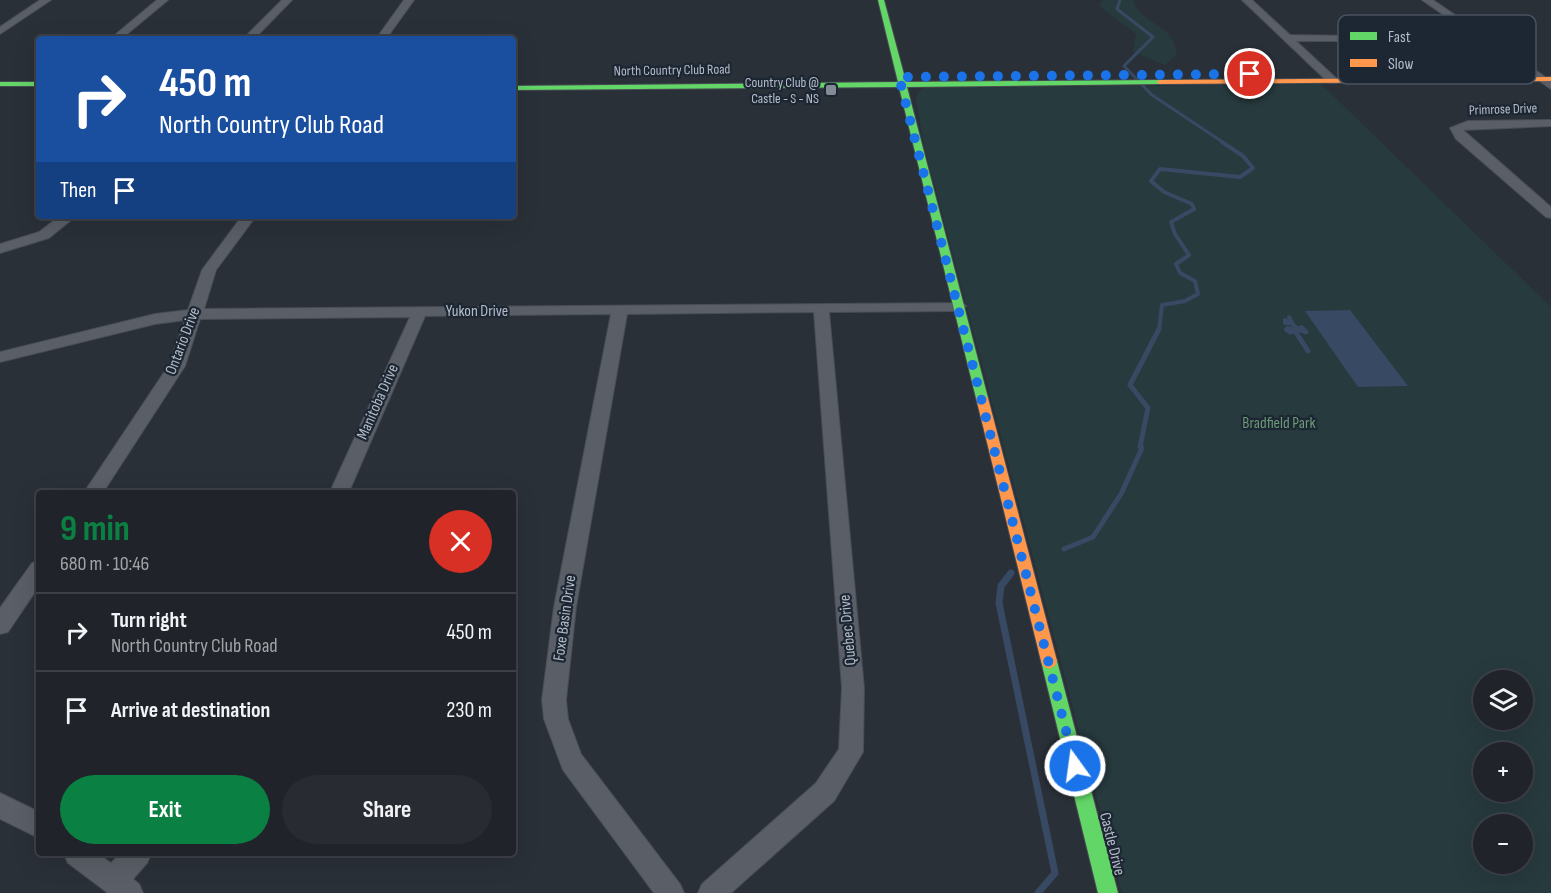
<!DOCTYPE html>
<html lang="en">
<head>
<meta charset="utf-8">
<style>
	:root { --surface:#20242a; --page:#282c32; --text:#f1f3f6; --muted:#a2a4a8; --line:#3d4147; --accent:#0b8043 }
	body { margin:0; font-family:"Sofia Sans Condensed",sans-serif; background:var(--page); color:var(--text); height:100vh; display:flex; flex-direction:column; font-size:22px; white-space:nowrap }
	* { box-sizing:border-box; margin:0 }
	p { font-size:20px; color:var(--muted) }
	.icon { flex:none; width:33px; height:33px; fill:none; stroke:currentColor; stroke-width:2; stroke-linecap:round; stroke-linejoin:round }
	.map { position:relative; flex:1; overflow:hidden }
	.details { position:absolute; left:36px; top:490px; width:480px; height:366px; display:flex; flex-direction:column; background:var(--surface); border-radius:6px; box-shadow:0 6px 24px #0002,0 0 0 2px var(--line) }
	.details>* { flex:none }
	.hud { position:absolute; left:36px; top:36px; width:480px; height:183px; border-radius:6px; box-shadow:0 6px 24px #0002,0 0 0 2px var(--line); background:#1a4fa0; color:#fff; overflow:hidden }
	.tools { position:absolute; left:1473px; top:670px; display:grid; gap:12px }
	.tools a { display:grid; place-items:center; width:60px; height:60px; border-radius:50%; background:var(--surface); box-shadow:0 6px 24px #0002,0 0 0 2px var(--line); font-size:30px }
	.pin { position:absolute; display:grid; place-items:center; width:51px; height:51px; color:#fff; margin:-26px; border:3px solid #fff; border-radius:50%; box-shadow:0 2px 6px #0007 }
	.me { position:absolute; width:66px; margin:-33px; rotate:346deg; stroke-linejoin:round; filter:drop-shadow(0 0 4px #0008) }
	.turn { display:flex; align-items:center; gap:21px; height:126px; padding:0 24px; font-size:27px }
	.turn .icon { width:78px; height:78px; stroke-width:2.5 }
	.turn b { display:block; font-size:42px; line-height:51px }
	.then { display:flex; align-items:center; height:57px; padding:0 24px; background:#0003; gap:12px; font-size:22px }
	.round { display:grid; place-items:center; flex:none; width:63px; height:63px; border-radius:32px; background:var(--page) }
	.summary { display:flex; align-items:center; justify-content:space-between; height:102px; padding:0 24px }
	h1 { font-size:36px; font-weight:700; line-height:45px; color:var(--accent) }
	.action { display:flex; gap:12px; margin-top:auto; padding:12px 24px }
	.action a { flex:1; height:69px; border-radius:36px; background:var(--accent); color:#fff; font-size:24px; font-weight:700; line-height:69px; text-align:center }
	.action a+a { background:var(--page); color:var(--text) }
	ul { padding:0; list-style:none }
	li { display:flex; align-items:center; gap:18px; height:78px; padding:0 24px; border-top:2px solid var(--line) }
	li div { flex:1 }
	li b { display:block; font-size:22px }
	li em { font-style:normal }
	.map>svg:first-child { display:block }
	.green { fill:#273a3e; fill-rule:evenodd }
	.water { fill:#384963 }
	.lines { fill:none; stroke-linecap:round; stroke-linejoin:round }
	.stream-far3 { stroke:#384963; stroke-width:3 }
	.stream-far2 { stroke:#384963; stroke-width:4 }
	.stream-far1 { stroke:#384963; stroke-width:5 }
	.stream { stroke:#384963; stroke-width:7 }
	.street-casing { stroke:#484c53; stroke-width:2 }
	.fast-casing { stroke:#484c53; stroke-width:2 }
	.slow-casing { stroke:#484c53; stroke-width:2 }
	.street { fill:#5a5e66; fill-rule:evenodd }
	.fast { fill:#63d668; fill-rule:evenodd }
	.slow { fill:#ff974d; fill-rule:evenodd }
	.route { stroke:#1a73e8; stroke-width:10; stroke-dasharray:0 18 }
	.poi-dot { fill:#848b96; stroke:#1d2633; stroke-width:2 }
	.labels { text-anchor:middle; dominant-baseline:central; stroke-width:4.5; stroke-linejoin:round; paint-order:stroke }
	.far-street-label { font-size:14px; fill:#b4bcc9; stroke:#1d2633 }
	.far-poi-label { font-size:14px; fill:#b4bcc9; stroke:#1d2633; text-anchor:end }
	.street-label { font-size:16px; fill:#b4bcc9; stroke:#1d2633 }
	.park-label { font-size:16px; fill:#6b9a76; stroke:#1d2633 }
	.key { fill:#1d2633; stroke:#4a5360; stroke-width:1.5 }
	.key-label { font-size:16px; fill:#b4bcc9 }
</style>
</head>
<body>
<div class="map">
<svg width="1551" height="893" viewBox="0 0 1551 893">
	<rect width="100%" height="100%" fill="#2a3038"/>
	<!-- green -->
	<g class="green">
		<path d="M1103 0H1133C1139 24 1174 23 1177 54L1165 65 1133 52 1136 34 1099 6Z"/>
		<path d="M1321 84 1551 307V893H1122L925 149 916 101 918 92 923 88ZM1484 681H1522V720H1484ZM1484 753H1522V792H1484ZM1484 825H1522V864H1484Z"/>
	</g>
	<!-- water -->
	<polygon class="water" points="1350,310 1408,386 1358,387 1305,311"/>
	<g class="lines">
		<!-- stream-far3 -->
		<polyline class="stream-far3" points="1120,0 1117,9 1153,37 1124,66 1152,95 1224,143"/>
		<!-- stream-far2 -->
		<g class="stream-far2">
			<polyline points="1289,317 1292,323"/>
			<polygon points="1285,320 1292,323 1285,323"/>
			<polyline points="1292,323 1297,329"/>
			<polyline points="1297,329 1301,327 1304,330"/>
			<polyline points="1159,330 1162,305 1185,301 1198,294 1195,281 1180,273 1176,264 1189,255 1175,234 1171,222 1194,209 1192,204 1164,192 1151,181 1160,169 1240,177 1253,168 1243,156 1222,142"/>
			<polyline points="1286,330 1288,328 1294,330"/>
			<polyline points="1296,330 1297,329"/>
		</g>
		<!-- stream-far1 -->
		<g class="stream-far1">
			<polyline points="1287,329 1290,332 1295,331"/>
			<polyline points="1292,329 1295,331"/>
			<polyline points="1297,329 1306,332 1303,329"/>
			<polyline points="1295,331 1308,351"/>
			<polyline points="1295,331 1297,329"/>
			<polyline points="1064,549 1093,537 1121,494 1142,448 1140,447 1148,408 1130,385 1159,329"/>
		</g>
		<!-- stream -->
		<polyline class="stream" points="1011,573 1001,586 999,603 1055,873 1038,893"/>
		<defs>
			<g id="street">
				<polygon points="40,0 51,0 0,34 0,27"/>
				<polygon points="157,0 168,0 121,39 110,39"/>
				<polygon points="282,0 292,0 254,39 243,39"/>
				<polygon points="404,0 414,0 386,39 376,39"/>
				<polygon points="1242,0 1252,0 1290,35 1353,36 1354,38 1349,41 1296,41 1337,79 1337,83 1329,83"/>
				<polygon points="1422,0 1433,0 1551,81 1551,89"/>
				<polygon points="1551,120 1551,126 1463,130 1551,207 1551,218 1546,217 1456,139 1450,128 1468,121"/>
				<polygon points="60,216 76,216 49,238 0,253 0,244 39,232"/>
				<polygon points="242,216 256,216 216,270 204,309 963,303 966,306 963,309 958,311 829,312 864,688 863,752 834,801 731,893 698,893 702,884 816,783 839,749 842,688 814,312 627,314 576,607 566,700 568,719 581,754 680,884 684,893 654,893 563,770 544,719 542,700 554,607 611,314 425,316 348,494 329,494 410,317 200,319 185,366 102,494 83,494 169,365 185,320 155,324 0,362 0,352 155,314 188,310 202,270"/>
				<polygon points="39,561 39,586 8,632 0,634 0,608 32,563"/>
				<polygon points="0,793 39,812 39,838 0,819"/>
				<polygon points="64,854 98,854 111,863 120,854 151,854 147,863 133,879 139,884 143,893 108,893 68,863"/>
			</g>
			<g id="fast">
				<polygon points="878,0 884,0 906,82 1160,80 1164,82 1160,84 907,87 988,398 982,402 976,398 899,87 513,90 513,86 898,82"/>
				<rect x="0" y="82" width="39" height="4"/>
				<polygon points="1049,653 1055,656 1057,661 1118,893 1098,893 1041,661 1043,656"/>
			</g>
			<g id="slow">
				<polygon points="1551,77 1551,81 1160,84 1156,82 1160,80"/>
				<polygon points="982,394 988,398 1057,661 1055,666 1049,669 1043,666 1041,661 976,398"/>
			</g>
		</defs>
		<!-- street casing -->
		<use href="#street" class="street-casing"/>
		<!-- fast casing -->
		<use href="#fast" class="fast-casing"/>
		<!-- slow casing -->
		<use href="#slow" class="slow-casing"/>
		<!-- street -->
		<use href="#street" class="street"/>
		<!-- fast -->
		<use href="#fast" class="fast"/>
		<!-- slow -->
		<use href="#slow" class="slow"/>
	</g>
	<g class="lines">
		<!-- route -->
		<polyline class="route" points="1075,766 899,77 1250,74"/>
	</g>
	<!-- markers -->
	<rect class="poi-dot" x="825" y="84" width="12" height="12" rx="3"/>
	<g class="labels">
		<!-- far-street labels -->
		<g class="far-street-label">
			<text transform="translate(672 70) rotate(-1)">North Country Club Road</text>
			<text transform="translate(1503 109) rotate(-2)">Primrose Drive</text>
		</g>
		<!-- far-poi labels -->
		<g class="far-poi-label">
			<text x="819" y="82">Country Club @<tspan x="819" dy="16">Castle - S - NS</tspan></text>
		</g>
		<!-- street labels -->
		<g class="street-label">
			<text x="477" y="311">Yukon Drive</text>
			<text transform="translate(183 341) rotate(-69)">Ontario Drive</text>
			<text transform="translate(378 402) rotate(-66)">Manitoba Drive</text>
			<text transform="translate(565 618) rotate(-82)">Foxe Basin Drive</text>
			<text transform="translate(848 630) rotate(-95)">Quebec Drive</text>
			<text transform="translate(1112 844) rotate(76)">Castle Drive</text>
		</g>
		<!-- park labels -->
		<g class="park-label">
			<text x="1279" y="423">Bradfield Park</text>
		</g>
	</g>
	<!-- legend -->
	<rect x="1338" y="15" width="198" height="69" rx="9" class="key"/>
	<rect x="1350" y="32" width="27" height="8" fill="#63d668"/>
	<rect x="1350" y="59" width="27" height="8" fill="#ff974d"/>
	<g class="key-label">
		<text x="1388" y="42">Fast</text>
		<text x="1388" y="69">Slow</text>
	</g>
</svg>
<div class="tools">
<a><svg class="icon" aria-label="layers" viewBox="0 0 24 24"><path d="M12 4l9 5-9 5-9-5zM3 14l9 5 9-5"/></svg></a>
<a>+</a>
<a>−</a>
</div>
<div class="pin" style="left:1250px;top:74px;background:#d93025"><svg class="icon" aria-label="arrive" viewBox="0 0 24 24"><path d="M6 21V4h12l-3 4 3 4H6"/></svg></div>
<svg class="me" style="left:1075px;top:766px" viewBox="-20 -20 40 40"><circle r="17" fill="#1a73e8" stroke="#fff" stroke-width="3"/><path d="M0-11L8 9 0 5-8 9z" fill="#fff"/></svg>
<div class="hud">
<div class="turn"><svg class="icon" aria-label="right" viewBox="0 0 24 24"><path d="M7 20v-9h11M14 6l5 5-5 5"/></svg><div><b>450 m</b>North Country Club Road</div></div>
<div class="then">Then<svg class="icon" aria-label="arrive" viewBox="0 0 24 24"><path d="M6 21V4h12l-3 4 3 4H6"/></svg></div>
</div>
<section class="details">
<div class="summary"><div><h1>9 min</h1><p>680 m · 10:46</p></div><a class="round" style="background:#d93025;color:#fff"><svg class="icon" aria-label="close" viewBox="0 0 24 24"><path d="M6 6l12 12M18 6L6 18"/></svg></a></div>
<ul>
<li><svg class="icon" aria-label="right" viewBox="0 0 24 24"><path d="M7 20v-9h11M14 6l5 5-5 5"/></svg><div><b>Turn right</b><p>North Country Club Road</p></div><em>450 m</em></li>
<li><svg class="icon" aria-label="arrive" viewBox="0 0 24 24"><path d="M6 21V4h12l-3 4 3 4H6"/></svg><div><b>Arrive at destination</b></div><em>230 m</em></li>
</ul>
<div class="action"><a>Exit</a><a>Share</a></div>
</section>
</div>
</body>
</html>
